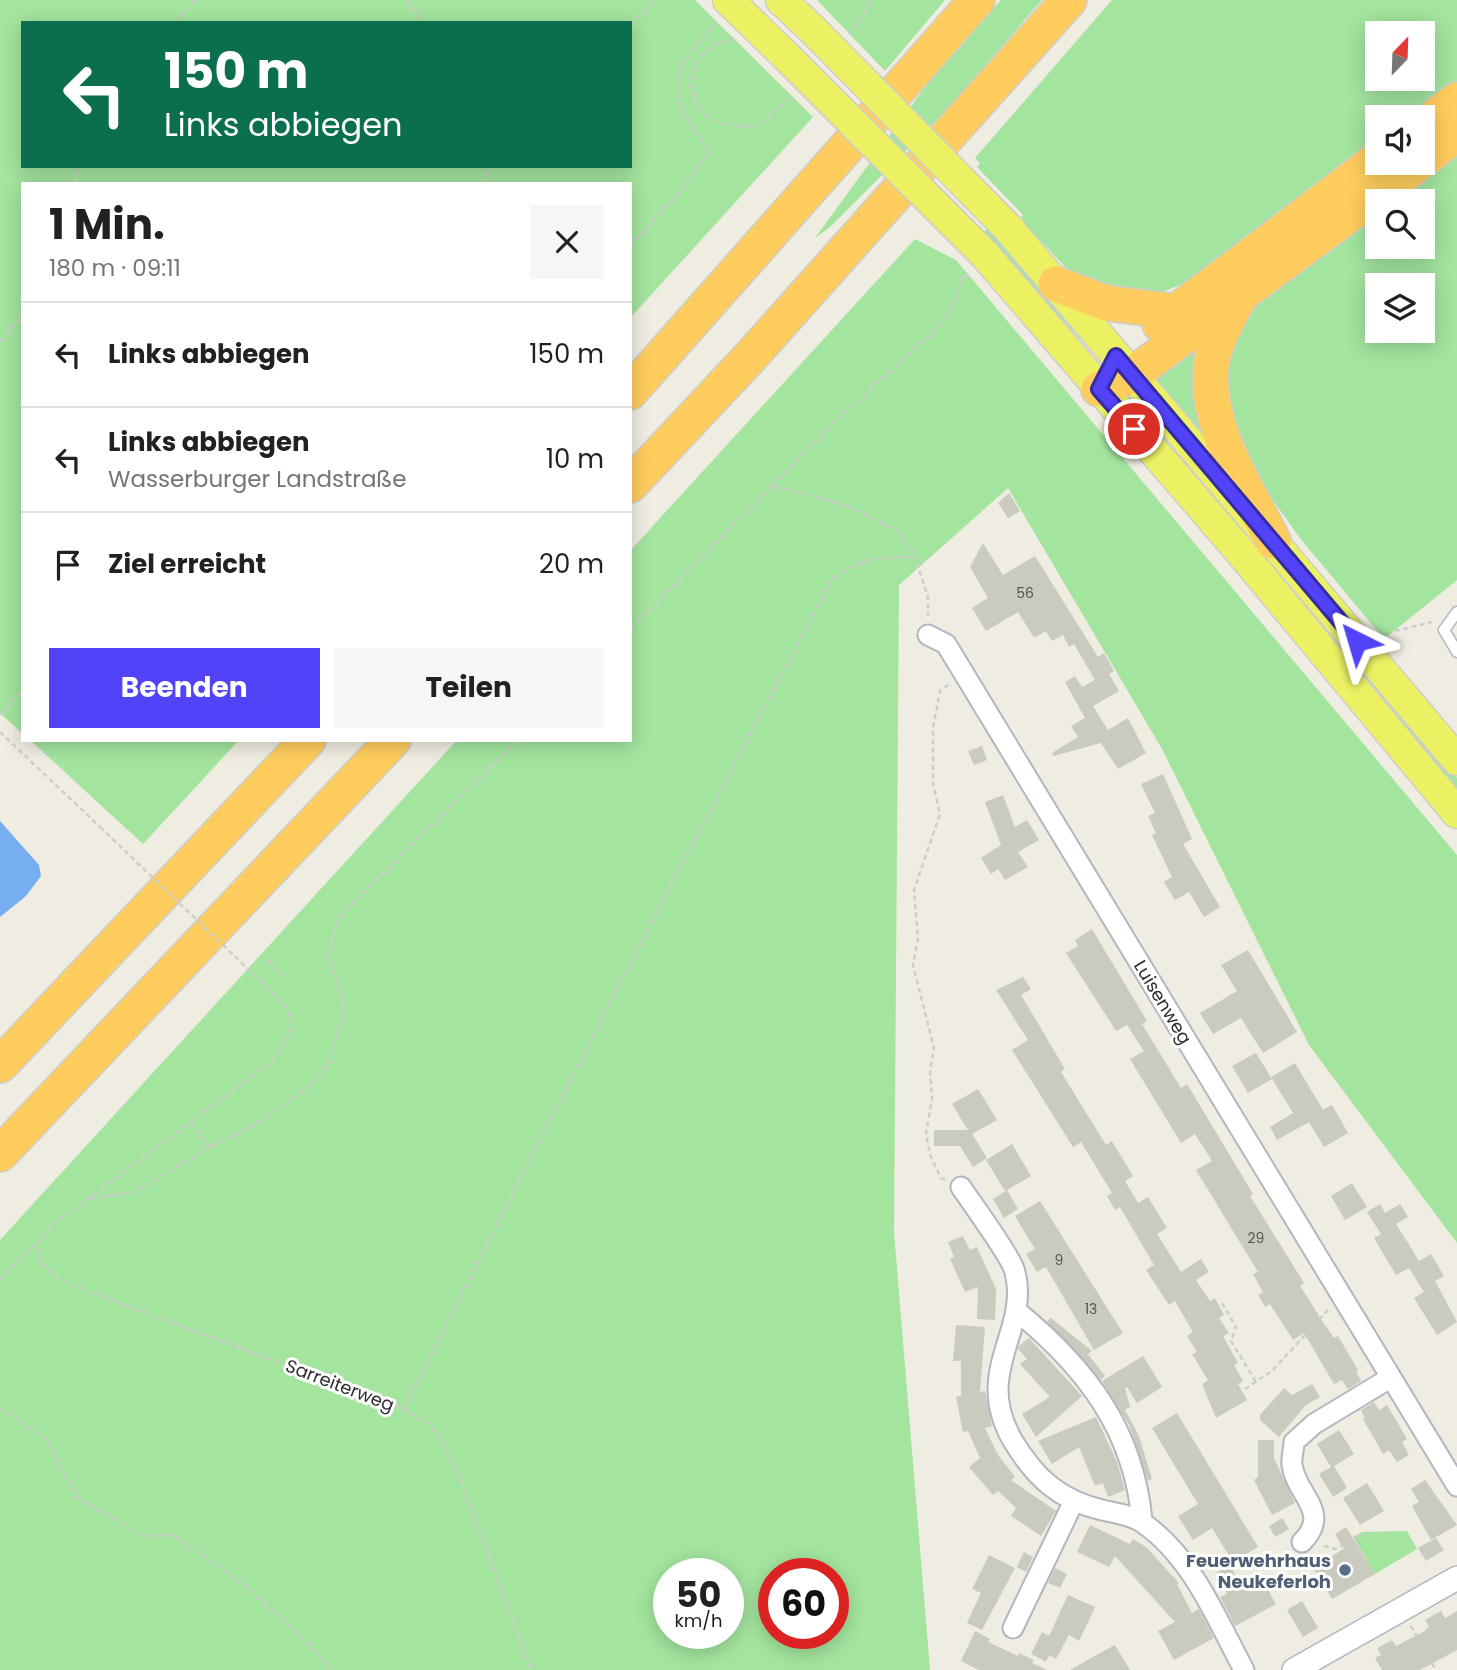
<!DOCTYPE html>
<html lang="de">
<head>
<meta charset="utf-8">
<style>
	:root { --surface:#fff; --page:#f6f6f6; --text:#202124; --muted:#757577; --line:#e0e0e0; --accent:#5243f9 }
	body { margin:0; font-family:Poppins,sans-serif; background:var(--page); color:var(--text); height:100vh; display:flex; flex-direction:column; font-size:26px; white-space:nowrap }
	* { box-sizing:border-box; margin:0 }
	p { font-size:23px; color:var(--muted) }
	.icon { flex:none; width:38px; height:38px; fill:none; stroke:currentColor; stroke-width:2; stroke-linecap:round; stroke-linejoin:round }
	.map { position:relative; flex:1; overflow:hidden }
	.drawer { position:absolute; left:21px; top:182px; width:611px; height:560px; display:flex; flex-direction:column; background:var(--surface); border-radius:0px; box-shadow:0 4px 18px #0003 }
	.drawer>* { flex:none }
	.guide { position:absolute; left:21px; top:21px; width:611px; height:147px; border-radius:0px; box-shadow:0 4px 18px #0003; background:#0b6e4f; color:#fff; overflow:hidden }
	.needle { width:46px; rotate:23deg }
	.fabs { position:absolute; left:1365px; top:21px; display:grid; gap:14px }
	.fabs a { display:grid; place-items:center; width:70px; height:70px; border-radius:0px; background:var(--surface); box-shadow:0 4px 18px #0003; font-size:35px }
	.speed { position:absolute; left:653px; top:1558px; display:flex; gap:14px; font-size:35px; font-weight:700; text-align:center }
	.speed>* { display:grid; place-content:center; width:91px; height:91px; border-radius:50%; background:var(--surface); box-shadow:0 4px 18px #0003; line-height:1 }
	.speed small { font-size:18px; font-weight:400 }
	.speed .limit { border:10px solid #d22; background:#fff; color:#111 }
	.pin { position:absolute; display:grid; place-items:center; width:60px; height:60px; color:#fff; margin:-30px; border:4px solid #fff; border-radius:50%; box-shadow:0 2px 7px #0007 }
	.me { position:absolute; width:77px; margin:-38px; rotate:320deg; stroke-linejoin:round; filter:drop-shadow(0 0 5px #0008) }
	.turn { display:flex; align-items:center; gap:24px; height:147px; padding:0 28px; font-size:32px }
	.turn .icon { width:91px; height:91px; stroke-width:2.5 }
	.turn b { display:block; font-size:49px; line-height:60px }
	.round { display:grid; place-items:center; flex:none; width:74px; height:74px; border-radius:0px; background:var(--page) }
	.overview { display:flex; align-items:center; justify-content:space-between; height:119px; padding:0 28px }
	h1 { font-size:42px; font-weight:700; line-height:52px }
	.button { display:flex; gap:14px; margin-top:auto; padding:14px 28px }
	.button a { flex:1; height:80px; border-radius:0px; background:var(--accent); color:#fff; font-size:28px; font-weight:700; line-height:80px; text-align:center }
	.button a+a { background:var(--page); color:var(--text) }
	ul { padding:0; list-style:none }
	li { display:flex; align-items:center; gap:21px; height:105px; padding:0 28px; border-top:2px solid var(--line) }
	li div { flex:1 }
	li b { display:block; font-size:26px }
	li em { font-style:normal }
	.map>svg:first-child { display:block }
	.green { fill:#a3e49e; fill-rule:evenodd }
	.water { fill:#76aeef }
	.building { fill:#cbcabf }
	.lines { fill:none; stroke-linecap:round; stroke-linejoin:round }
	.service-casing { stroke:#b5b4c1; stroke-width:13 }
	.minor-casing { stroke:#b5b4c1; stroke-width:23 }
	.tertiary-casing { stroke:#b5b4c1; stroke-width:26 }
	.primary-casing { stroke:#cdcdcd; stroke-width:33 }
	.motorway-casing { stroke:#cdcdcd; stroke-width:38 }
	.path { stroke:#cdcdcd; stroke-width:2.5; stroke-dasharray:5 3.5; stroke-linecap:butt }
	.service { stroke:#fff; stroke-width:10 }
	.minor { stroke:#fff; stroke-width:19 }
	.tertiary { stroke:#fff; stroke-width:23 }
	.primary { stroke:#ecf164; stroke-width:30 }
	.motorway { stroke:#fecd5d; stroke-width:35 }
	.primary-bridge-casing { stroke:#cdcdcd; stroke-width:33; stroke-linecap:butt }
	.path-bridge { stroke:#cdcdcd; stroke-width:2.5; stroke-dasharray:5 3.5; stroke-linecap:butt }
	.primary-bridge { stroke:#ecf164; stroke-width:30 }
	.route-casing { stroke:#352ca2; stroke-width:18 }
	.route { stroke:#5243f9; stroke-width:12 }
	.service-dot { fill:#5c6f8a; stroke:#fff; stroke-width:2.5 }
	.labels { text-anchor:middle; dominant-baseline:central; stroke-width:6; stroke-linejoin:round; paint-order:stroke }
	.number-label { font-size:14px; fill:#555552 }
	.street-label { font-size:18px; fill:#2e2e2e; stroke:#fff }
	.service-label { font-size:18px; font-weight:bold; fill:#4e5e75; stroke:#fff; text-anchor:end }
</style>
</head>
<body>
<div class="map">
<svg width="1457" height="1670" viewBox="0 0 1457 1670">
	<rect width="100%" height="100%" fill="#efece1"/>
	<!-- green -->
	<g class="green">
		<path d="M0 0H695L813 117 630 318V184H23V734L0 713ZM23 23H630V166H23Z"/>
		<polygon points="817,0 945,0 885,71"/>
		<polygon points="1001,0 1042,0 947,110 829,228 815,238 925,87"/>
		<path d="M1112 0H1457V83L1417 117H1377V148L1218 264 1185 283 1152 296 1128 297 1070 272 1020 219 1023 215 977 167 980 163 975 158ZM1377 33H1423V79H1377Z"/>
		<path d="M1457 144V580L1384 639 1299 537 1263 486 1232 431 1221 376 1242 311 1377 203V247H1423V201H1380ZM1377 285H1423V331H1377Z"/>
		<polygon points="987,228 1085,335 1088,343 1079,338 983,233"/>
		<path d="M915 239 956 260 1457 855V1243L1309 1045 1162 749 1008 488 899 585 894 1232 930 1670H0V1240L457 740H630V551ZM668 1573H728V1633H668ZM774 1573H833V1633H774Z"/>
		<polygon points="1211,326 1220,460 1147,375"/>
		<polygon points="1142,412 1149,412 1159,421 1457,778 1457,795 1146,422"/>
		<polygon points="30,740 239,740 143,844"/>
		<polygon points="1407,1531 1417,1549 1375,1574 1353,1537 1362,1532"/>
	</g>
	<!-- water -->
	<polygon class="water" points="0,821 39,865 41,876 26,896 0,917"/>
	<!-- building -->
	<g class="building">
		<polygon points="1009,493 1020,511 1008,518 998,503"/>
		<polygon points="983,543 1003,575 1035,556 1098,657 1104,653 1114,671 1109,674 1119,691 1093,706 1108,730 1128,718 1146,753 1118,769 1101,743 1054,756 1052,753 1078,737 1071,726 1085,718 1065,682 1075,676 1082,687 1095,680 1074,644 1069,647 1063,635 1052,641 1046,631 1034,638 1018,612 986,631 972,608 988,598 970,567"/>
		<polygon points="982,746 987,760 974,765 968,751"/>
		<polygon points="1163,774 1192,839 1183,844 1220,907 1204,917 1189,892 1175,900 1164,882 1172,877 1152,835 1156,833 1148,816 1155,813 1141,784"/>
		<polygon points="1003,795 1015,827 1027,820 1039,840 1018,852 1028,867 1005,880 998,869 991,874 981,858 1001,845 985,802"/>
		<polygon points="1092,929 1147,1021 1142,1024 1181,1088 1187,1084 1253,1194 1250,1196 1304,1283 1300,1286 1323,1322 1334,1338 1338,1336 1358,1370 1356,1371 1361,1381 1348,1389 1342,1380 1334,1384 1304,1333 1293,1340 1270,1304 1265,1307 1258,1295 1263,1292 1253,1274 1258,1272 1196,1170 1212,1161 1195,1134 1181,1143 1130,1059 1144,1051 1127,1025 1116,1031 1066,953 1078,946 1075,940"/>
		<polygon points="1248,950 1297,1032 1263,1053 1241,1018 1213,1034 1200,1013 1237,991 1221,965"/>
		<polygon points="1023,977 1031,989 1021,995 1065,1069 1061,1072 1106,1145 1112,1141 1133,1176 1125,1181 1138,1203 1148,1197 1167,1228 1157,1234 1181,1272 1201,1259 1209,1272 1196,1280 1210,1301 1215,1298 1224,1315 1219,1318 1229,1333 1223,1336 1238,1363 1234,1365 1243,1381 1238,1384 1247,1400 1216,1418 1202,1384 1208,1380 1192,1354 1197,1352 1187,1336 1193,1332 1175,1301 1169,1305 1146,1270 1154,1265 1120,1207 1115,1210 1107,1196 1112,1193 1081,1142 1073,1147 1012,1050 1028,1040 996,990"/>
		<polygon points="1256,1053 1272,1079 1248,1093 1232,1066"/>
		<polygon points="1295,1063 1323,1110 1332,1105 1348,1133 1324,1147 1309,1122 1277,1140 1270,1127 1293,1113 1271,1077"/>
		<polygon points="978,1089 997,1120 972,1134 987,1158 973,1167 960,1146 934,1146 934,1130 968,1130 952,1104"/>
		<polygon points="1012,1144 1031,1176 1005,1191 986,1160"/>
		<polygon points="1352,1183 1367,1207 1345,1220 1331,1196"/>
		<polygon points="1007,1190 1018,1209 1004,1218 993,1199"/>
		<polygon points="1040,1201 1123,1333 1094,1350 1046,1267 1037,1272 1026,1254 1035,1249 1015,1216"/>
		<polygon points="1380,1204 1385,1213 1400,1204 1408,1217 1396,1224 1408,1243 1419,1261 1431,1254 1444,1276 1435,1281 1457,1322 1437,1335 1414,1298 1424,1292 1409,1268 1396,1275 1374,1238 1381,1234 1367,1212"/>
		<polygon points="963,1236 970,1250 977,1247 996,1289 995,1320 977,1319 978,1287 965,1292 950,1259 954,1257 948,1242"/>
		<polygon points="1051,1318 1092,1351 1088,1354 1105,1376 1101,1380 1047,1321"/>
		<polygon points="956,1325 985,1327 980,1392 985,1391 992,1426 985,1428 998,1455 1015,1477 1011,1480 1056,1511 1041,1536 1011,1516 1016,1508 998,1491 993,1495 969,1467 980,1458 968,1431 963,1432 956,1397 961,1396 961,1361 953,1361"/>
		<polygon points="1029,1338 1082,1396 1036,1437 1022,1414 1050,1397 1020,1364 1027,1359 1018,1349 1019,1346"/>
		<polygon points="1143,1356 1162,1387 1137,1403 1127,1387 1125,1388 1130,1407 1125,1410 1139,1436 1152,1479 1148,1481 1129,1425 1102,1381"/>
		<polygon points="1312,1384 1320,1397 1306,1405 1279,1437 1260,1420 1260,1415 1284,1388 1292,1395"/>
		<polygon points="1374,1402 1379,1410 1387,1405 1407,1439 1402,1442 1409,1455 1397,1462 1389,1450 1383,1454 1363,1419 1365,1418 1361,1410"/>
		<polygon points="1177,1413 1258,1547 1233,1562 1212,1528 1193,1540 1178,1516 1198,1504 1152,1428"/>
		<polygon points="1096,1417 1117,1462 1125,1490 1108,1497 1103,1483 1095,1486 1079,1447 1052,1464 1038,1441"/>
		<polygon points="1339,1430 1354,1454 1334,1466 1347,1488 1333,1497 1319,1474 1331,1467 1317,1444"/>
		<polygon points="1258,1440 1274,1440 1274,1458 1295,1503 1272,1515 1254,1480 1258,1477"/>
		<polygon points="1425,1480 1457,1525 1431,1540 1412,1506 1419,1502 1411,1489"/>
		<polygon points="1367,1483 1384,1511 1360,1525 1343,1498"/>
		<polygon points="1282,1518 1289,1529 1275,1537 1269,1526"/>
		<polygon points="1090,1525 1130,1544 1133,1539 1146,1547 1179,1583 1177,1584 1192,1613 1199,1609 1214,1638 1174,1660 1158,1631 1175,1622 1115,1556 1109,1567 1077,1552"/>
		<polygon points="1346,1527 1375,1574 1332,1599 1313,1567 1344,1549 1335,1534"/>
		<polygon points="1436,1538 1444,1550 1426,1561 1418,1548"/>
		<polygon points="1024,1552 1033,1557 1026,1572 1017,1567"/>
		<polygon points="989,1555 1015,1568 982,1630 967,1623 981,1593 972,1589"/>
		<polygon points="1230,1565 1241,1586 1260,1576 1276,1604 1235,1626 1220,1597 1227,1594 1216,1573"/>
		<polygon points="1055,1568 1067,1574 1060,1588 1048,1583"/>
		<polygon points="1068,1595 1095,1607 1079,1641 1069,1635 1056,1659 1049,1655 1046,1662 1031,1654 1042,1632 1049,1636"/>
		<polygon points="1302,1601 1318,1628 1303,1637 1287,1610"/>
		<polygon points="1441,1611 1445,1618 1457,1611 1457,1650 1420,1670 1382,1670 1375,1658 1381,1655 1377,1648 1392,1640 1396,1646 1425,1631 1429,1626 1425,1620"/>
		<polygon points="975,1631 990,1639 988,1642 1018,1656 1019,1653 1034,1660 1032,1663 1047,1670 979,1670 961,1661"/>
		<polygon points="1115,1645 1130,1670 1070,1670 1100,1653"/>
	</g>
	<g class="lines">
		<defs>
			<polyline id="service" points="1457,612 1444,630 1457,652"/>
			<g id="minor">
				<polyline points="928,635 946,644 1457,1486"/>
				<path d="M961 1187C971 1202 1012 1258 1015 1272 1030 1332 972 1371 1013 1441 1036 1479 1060 1500 1102 1510 1115 1513 1132 1515 1143 1523 1193 1558 1216 1618 1244 1670"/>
				<path d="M1018 1312C1086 1368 1134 1430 1142 1521"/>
				<path d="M1302 1542C1332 1512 1296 1495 1292 1465 1291 1458 1294 1449 1294 1442L1314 1424 1390 1378"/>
				<polyline points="1013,1628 1073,1503"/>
			</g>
			<polyline id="tertiary" points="1294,1670 1457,1578"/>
			<g id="primary">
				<polyline points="728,0 787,57"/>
				<polyline points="781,0 812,29"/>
				<polyline points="1009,229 1457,760"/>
				<polyline points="985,255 1242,554 1457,813"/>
			</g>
			<g id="motorway">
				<polyline points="1423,126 1457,100"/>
				<polyline points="1423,160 1457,133"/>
				<polyline points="1056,284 1106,303 1178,312"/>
				<path d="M1239 298C1228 319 1213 343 1211 367 1205 427 1248 490 1273 541"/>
				<polyline points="1160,324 1377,160"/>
				<polyline points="1099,389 1132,375 1419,163"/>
				<polyline points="630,392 977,0"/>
				<polyline points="630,485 752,355 1069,0"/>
				<polyline points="0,1065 308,740"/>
				<polyline points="0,1154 393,740"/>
			</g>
		</defs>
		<!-- service casing -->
		<use href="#service" class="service-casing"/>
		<!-- minor casing -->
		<use href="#minor" class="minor-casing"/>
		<!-- tertiary casing -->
		<use href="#tertiary" class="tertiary-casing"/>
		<!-- primary casing -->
		<use href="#primary" class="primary-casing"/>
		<!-- motorway casing -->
		<use href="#motorway" class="motorway-casing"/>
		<!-- path -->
		<g class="path">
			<polyline points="406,0 422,23"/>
			<polyline points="174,23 195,0"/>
			<polyline points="630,24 657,0"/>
			<polyline points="849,34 864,15 870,0"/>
			<path d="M735 39C681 47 678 109 722 124 732 127 745 126 755 127L792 97"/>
			<polyline points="75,184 79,166"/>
			<polyline points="483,184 492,166"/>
			<path d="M630 247 680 191 710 151C664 92 664 77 716 23"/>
			<polyline points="0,342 23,314"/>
			<polyline points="772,486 830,427 942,323 958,294 961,277 972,276"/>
			<polyline points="630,629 772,486 848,506 899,532 915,557"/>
			<polyline points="1395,631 1432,622"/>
			<polyline points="0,715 23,690"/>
			<polyline points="0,732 100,827"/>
			<polyline points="268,961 285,977"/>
			<path d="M272 992C302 1019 292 1035 270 1063L50 1227 37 1242C39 1263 45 1271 64 1282L403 1409 430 1425 454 1462 531 1670"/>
			<polyline points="190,1123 210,1147"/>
			<polyline points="945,1180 941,1178 930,1155 926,1133 932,1099 930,1070 934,1048 913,965 918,939 914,890 940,814 933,784 933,728 940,691 948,685"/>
			<polyline points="89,1199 135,1192 210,1147 251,1127 307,1089 330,1061 345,1010 328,955 338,918 518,740"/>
			<polyline points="0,1279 37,1242"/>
			<polyline points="1222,1303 1236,1327 1231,1341 1256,1382"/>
			<polyline points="1245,1389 1272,1371 1328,1310"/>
			<polyline points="0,1408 45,1438 78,1498 143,1536 173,1535 243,1584 310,1645 331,1670"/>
			<path d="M403 1409 644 936 833 577C863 558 880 557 915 557L928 597V616"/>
			<polyline points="1324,1546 1335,1549 1359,1536 1372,1534"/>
			<polyline points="1411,1626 1436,1670"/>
		</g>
		<!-- service -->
		<use href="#service" class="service"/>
		<!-- minor -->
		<use href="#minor" class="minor"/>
		<!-- tertiary -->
		<use href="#tertiary" class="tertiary"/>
		<!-- primary -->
		<use href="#primary" class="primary"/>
		<!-- motorway -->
		<use href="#motorway" class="motorway"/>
		<defs>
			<g id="primary-bridge">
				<polyline points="812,29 1009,229"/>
				<polyline points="787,57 985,255"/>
			</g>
		</defs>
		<!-- primary-bridge casing -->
		<use href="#primary-bridge" class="primary-bridge-casing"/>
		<!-- path-bridge -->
		<polyline class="path-bridge" points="100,827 272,992"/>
		<!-- primary-bridge -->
		<use href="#primary-bridge" class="primary-bridge"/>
	</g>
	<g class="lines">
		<defs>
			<polyline id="route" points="1134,429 1099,389 1116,356 1357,641"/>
		</defs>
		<!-- route casing -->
		<use href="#route" class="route-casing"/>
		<!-- route -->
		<use href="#route" class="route"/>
	</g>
	<!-- markers -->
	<circle class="service-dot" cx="1345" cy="1570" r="7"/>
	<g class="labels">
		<!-- number labels -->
		<g class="number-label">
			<text x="1025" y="593">56</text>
			<text x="1256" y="1238">29</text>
			<text x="1059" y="1260">9</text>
			<text x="1091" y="1309">13</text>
		</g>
		<!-- street labels -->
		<g class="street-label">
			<text transform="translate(1163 1002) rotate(59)">Luisenweg</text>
			<text transform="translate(340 1385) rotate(21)">Sarreiterweg</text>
		</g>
		<!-- service labels -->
		<g class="service-label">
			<text x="1331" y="1560">Feuerwehrhaus<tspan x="1331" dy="21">Neukeferloh</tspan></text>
		</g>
	</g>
</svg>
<div class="fabs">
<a><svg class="needle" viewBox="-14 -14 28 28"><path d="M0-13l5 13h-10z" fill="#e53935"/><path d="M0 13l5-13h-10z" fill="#757577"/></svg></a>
<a><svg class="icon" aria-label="sound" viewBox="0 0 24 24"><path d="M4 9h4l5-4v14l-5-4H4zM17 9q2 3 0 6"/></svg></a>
<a><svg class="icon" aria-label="search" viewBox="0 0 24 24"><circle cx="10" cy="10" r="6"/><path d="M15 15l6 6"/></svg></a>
<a><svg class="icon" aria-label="layers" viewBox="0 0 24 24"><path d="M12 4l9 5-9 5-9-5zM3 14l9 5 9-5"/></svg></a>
</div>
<div class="speed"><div>50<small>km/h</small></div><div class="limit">60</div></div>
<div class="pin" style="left:1134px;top:429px;background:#d93025"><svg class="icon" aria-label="arrive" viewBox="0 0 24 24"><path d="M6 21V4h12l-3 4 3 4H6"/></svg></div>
<svg class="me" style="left:1357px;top:641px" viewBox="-20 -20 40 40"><path d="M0-17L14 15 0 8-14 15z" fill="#5243f9" stroke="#fff" stroke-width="4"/></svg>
<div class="guide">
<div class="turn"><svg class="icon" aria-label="left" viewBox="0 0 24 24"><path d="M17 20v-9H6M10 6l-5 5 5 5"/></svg><div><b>150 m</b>Links abbiegen</div></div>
</div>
<section class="drawer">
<div class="overview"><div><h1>1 Min.</h1><p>180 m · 09:11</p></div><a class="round"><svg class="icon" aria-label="close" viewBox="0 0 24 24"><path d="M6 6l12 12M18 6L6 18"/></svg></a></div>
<ul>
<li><svg class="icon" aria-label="left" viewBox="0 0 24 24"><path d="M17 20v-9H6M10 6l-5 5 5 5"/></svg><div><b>Links abbiegen</b></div><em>150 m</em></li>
<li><svg class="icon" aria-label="left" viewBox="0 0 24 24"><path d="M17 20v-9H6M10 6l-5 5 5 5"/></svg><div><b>Links abbiegen</b><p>Wasserburger Landstraße</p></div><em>10 m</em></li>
<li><svg class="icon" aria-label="arrive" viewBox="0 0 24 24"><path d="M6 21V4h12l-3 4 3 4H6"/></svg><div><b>Ziel erreicht</b></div><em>20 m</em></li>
</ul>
<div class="button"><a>Beenden</a><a>Teilen</a></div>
</section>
</div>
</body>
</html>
